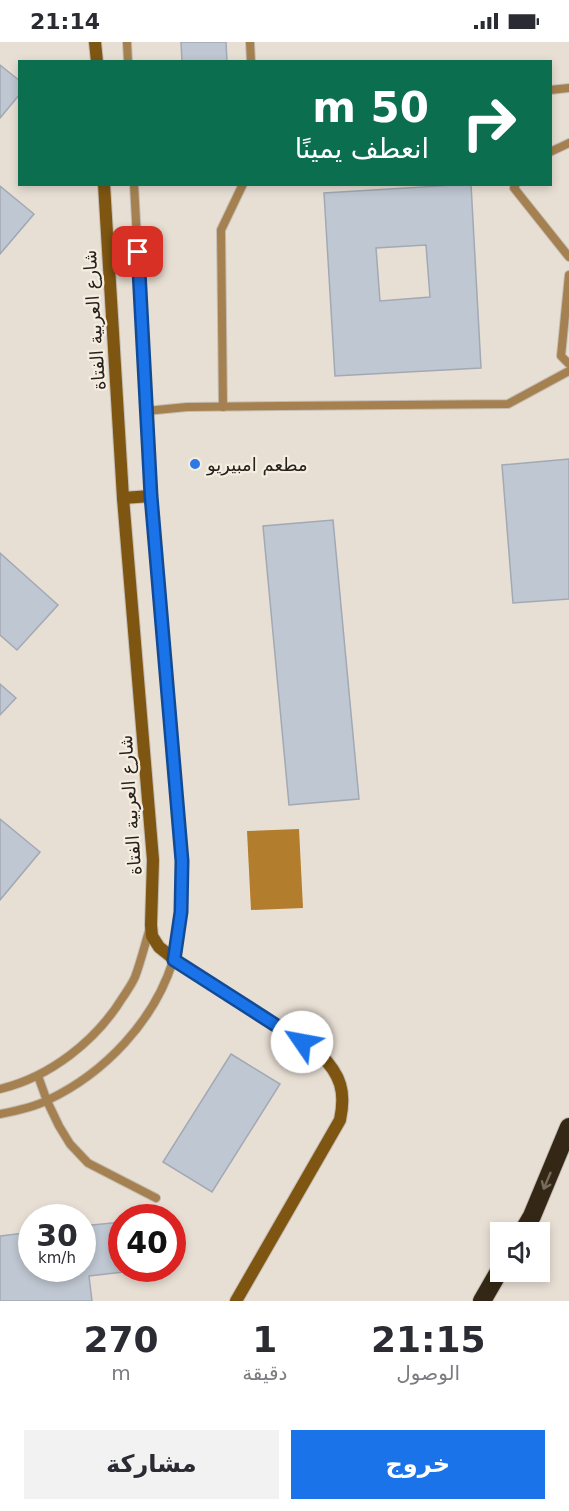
<!DOCTYPE html>
<html lang="ar">
<head>
<meta charset="utf-8">
<style>
	:root { --surface:#fff; --page:#f2f2f3; --text:#2b2b33; --muted:#7c7c81; --accent:#1a73e8 }
	body { margin:0; font-family:"DejaVu Sans",Cairo,sans-serif; background:var(--page); color:var(--text); direction:rtl; height:100vh; display:flex; flex-direction:column; font-size:22px; white-space:nowrap }
	* { box-sizing:border-box; margin:0 }
	p { font-size:20px; color:var(--muted) }
	.icon { flex:none; width:33px; height:33px; fill:none; stroke:currentColor; stroke-width:2; stroke-linecap:round; stroke-linejoin:round }
	.map { position:relative; height:1259px; overflow:hidden; direction:ltr }
	.drawer { display:flex; flex-direction:column; background:var(--surface); flex:1 }
	.drawer>* { flex:none }
	.banner { position:absolute; left:18px; top:18px; width:534px; height:126px; border-radius:0px; box-shadow:0 3px 9px #0003; direction:rtl; background:#0b6e4f; color:#fff; overflow:hidden }
	.fabs { position:absolute; left:490px; top:1180px; display:grid; gap:12px }
	.fabs a { display:grid; place-items:center; width:60px; height:60px; border-radius:0px; background:var(--surface); box-shadow:0 3px 9px #0003; font-size:30px }
	.speed { position:absolute; left:18px; top:1162px; display:flex; gap:12px; font-size:30px; font-weight:700; text-align:center }
	.speed>* { display:grid; place-content:center; width:78px; height:78px; border-radius:50%; background:var(--surface); box-shadow:0 3px 9px #0003; line-height:1 }
	.speed small { font-size:15px; font-weight:400 }
	.speed .limit { border:9px solid #d22; background:#fff; color:#111 }
	.pin { position:absolute; display:grid; place-items:center; width:51px; height:51px; color:#fff; margin:-26px; border-radius:12px; box-shadow:0 3px 9px #0006 }
	.me { position:absolute; width:66px; margin:-33px; rotate:303deg; stroke-linejoin:round; filter:drop-shadow(0 0 4px #0008) }
	.turn { display:flex; align-items:center; gap:21px; height:126px; padding:0 24px; font-size:27px }
	.turn .icon { width:78px; height:78px; stroke-width:2.5 }
	.turn b { display:block; font-size:42px; line-height:51px }
	.eta { display:flex; justify-content:space-evenly; align-items:center; height:102px; text-align:center }
	.eta b { font-size:36px; font-weight:700; line-height:42px }
	.cta { display:flex; gap:12px; margin-top:auto; padding:12px 24px }
	.cta a { flex:1; height:69px; border-radius:0px; background:var(--accent); color:#fff; font-size:24px; font-weight:700; line-height:69px; text-align:center }
	.cta a+a { background:var(--page); color:var(--text) }
	.status { display:flex; justify-content:space-between; align-items:center; height:42px; padding:0 30px; background:var(--surface); direction:ltr }
	.status svg { height:16px; fill:currentColor }
	.map>svg:first-child { display:block }
	.water { fill:#b27d2c }
	.building { fill:#bfc7d2; stroke:#a2a9b4; stroke-width:1.5; fill-rule:evenodd }
	.lines { fill:none; stroke-linecap:round; stroke-linejoin:round }
	.lane-casing { stroke:#c5bdb3; stroke-width:10 }
	.secondary-casing { stroke:#c5bdb3; stroke-width:14 }
	.highway-casing { stroke:#c5bdb3; stroke-width:20 }
	.lane { stroke:#a58151; stroke-width:8 }
	.secondary { stroke:#7e5511; stroke-width:12 }
	.highway { stroke:#342715; stroke-width:18 }
	.oneway { stroke:#786c5c }
	.route-casing { stroke:#114b97; stroke-width:15 }
	.route { stroke:#1a73e8; stroke-width:10 }
	.poi-dot { fill:#2c78e4; stroke:#f6ede1; stroke-width:2 }
	.labels { text-anchor:middle; dominant-baseline:central; stroke-width:4.5; stroke-linejoin:round; paint-order:stroke }
	.street-label { font-size:18px; fill:#25211d; stroke:#f6ede1 }
	.poi-label { font-size:18px; fill:#25211d; stroke:#f6ede1; text-anchor:start }
</style>
</head>
<body>
<div class="status"><b>21:14</b><svg viewBox="0 0 49 12"><path d="M0 12V9h3v3zM5 12V6h3v6zM10 12V3h3v9zM15 12V0h3v12zM26 1h20v11H26zM47 4h2v5h-2z"/></svg></div>
<div class="map">
<svg width="569" height="1259" viewBox="0 0 569 1259">
	<rect width="100%" height="100%" fill="#e8dfd4"/>
	<!-- water -->
	<polygon class="water" points="299,787 303,866 251,868 247,789"/>
	<!-- building -->
	<g class="building">
		<polygon points="181,0 226,0 227,20 182,20"/>
		<polygon points="0,23 20,39 20,52 0,76"/>
		<path d="M471 142 481 326 335 334 324 151ZM426 203 430 255 380 259 376 206Z"/>
		<polygon points="0,144 34,172 0,212"/>
		<polygon points="569,417 569,557 513,561 502,423"/>
		<polygon points="333,478 359,757 289,763 263,484"/>
		<polygon points="0,511 58,563 17,608 0,593"/>
		<polygon points="0,642 16,656 0,673"/>
		<polygon points="0,777 40,810 0,858"/>
		<polygon points="231,1012 280,1042 212,1150 163,1120"/>
		<polygon points="122,1180 122,1227 150,1227 89,1234 92,1259 0,1259 0,1194 32,1190 32,1227 82,1227 82,1184"/>
	</g>
	<g class="lines">
		<defs>
			<g id="lane">
				<polyline points="127,0 128,20"/>
				<polyline points="250,0 251,20"/>
				<polyline points="550,48 569,46"/>
				<polyline points="550,110 569,101"/>
				<polyline points="516,142 514,146 569,215"/>
				<polyline points="569,233 561,314 569,322"/>
				<polyline points="223,365 221,188 243,142"/>
				<polyline points="146,369 187,365 508,362 569,329"/>
				<polyline points="38,1034 47,1059 59,1084 70,1102 88,1121 156,1156"/>
				<path d="M0 1047C50 1035 96 999 123 955 127 949 132 942 135 935 141 919 145 902 150 886"/>
				<path d="M0 1072C16 1069 34 1065 48 1058 105 1031 154 979 173 919 177 909 177 897 179 887 182 864 183 842 182 819L151 454 134 142"/>
			</g>
			<g id="secondary">
				<polyline points="95,0 97,20"/>
				<path d="M104 142 123 456 153 818 151 883 152 894 159 905 174 917 320 1012C341 1033 346 1050 340 1078L236 1259"/>
				<polyline points="123,456 151,454"/>
			</g>
			<g id="highway">
				<polyline points="522,1191 532,1174 569,1085"/>
				<polyline points="482,1259 501,1226"/>
			</g>
		</defs>
		<!-- lane casing -->
		<use href="#lane" class="lane-casing"/>
		<!-- secondary casing -->
		<use href="#secondary" class="secondary-casing"/>
		<!-- highway casing -->
		<use href="#highway" class="highway-casing"/>
		<!-- lane -->
		<use href="#lane" class="lane"/>
		<!-- secondary -->
		<use href="#secondary" class="secondary"/>
		<!-- highway -->
		<use href="#highway" class="highway"/>
	</g>
	<!-- one-way arrows -->
	<defs><path id="oneway-shaft" d="M-6 0H5M1.5-3L5.5 0L1.5 3" fill="none" stroke-width="1.6" stroke-linecap="round" stroke-linejoin="round" transform="scale(1.5)"/></defs>
	<use class="oneway" href="#oneway-shaft" transform="translate(547 1139) rotate(113)"/>
	<g class="lines">
		<defs>
			<polyline id="route" points="138,210 151,454 182,819 181,870 174,918 302,1000"/>
		</defs>
		<!-- route casing -->
		<use href="#route" class="route-casing"/>
		<!-- route -->
		<use href="#route" class="route"/>
	</g>
	<!-- markers -->
	<circle class="poi-dot" cx="195" cy="422" r="6"/>
	<g class="labels">
		<!-- street labels -->
		<g class="street-label">
			<text transform="translate(94 278) rotate(-94)">شارع العربية الفتاة</text>
			<text transform="translate(130 763) rotate(-94)">شارع العربية الفتاة</text>
		</g>
		<!-- poi labels -->
		<g class="poi-label">
			<text x="207" y="422">مطعم امبيريو</text>
		</g>
	</g>
</svg>
<div class="fabs">
<a><svg class="icon" aria-label="sound" viewBox="0 0 24 24"><path d="M4 9h4l5-4v14l-5-4H4zM17 9q2 3 0 6"/></svg></a>
</div>
<div class="speed"><div>30<small>km/h</small></div><div class="limit">40</div></div>
<div class="pin" style="left:138px;top:210px;background:#d93025"><svg class="icon" aria-label="arrive" viewBox="0 0 24 24"><path d="M6 21V4h12l-3 4 3 4H6"/></svg></div>
<svg class="me" style="left:302px;top:1000px" viewBox="-20 -20 40 40"><circle r="19" fill="#fff"/><path d="M0-13L10 11 0 6-10 11z" fill="#1a73e8"/></svg>
<div class="banner">
<div class="turn"><svg class="icon" aria-label="right" viewBox="0 0 24 24"><path d="M7 20v-9h11M14 6l5 5-5 5"/></svg><div><b>50 m</b>انعطف يمينًا</div></div>
</div>
</div>
<section class="drawer">
<div class="eta">
<div><b>21:15</b><p>الوصول</p></div>
<div><b>1</b><p>دقيقة</p></div>
<div><b>270</b><p>m</p></div>
</div>
<div class="cta"><a>خروج</a><a>مشاركة</a></div>
</section>
</body>
</html>
